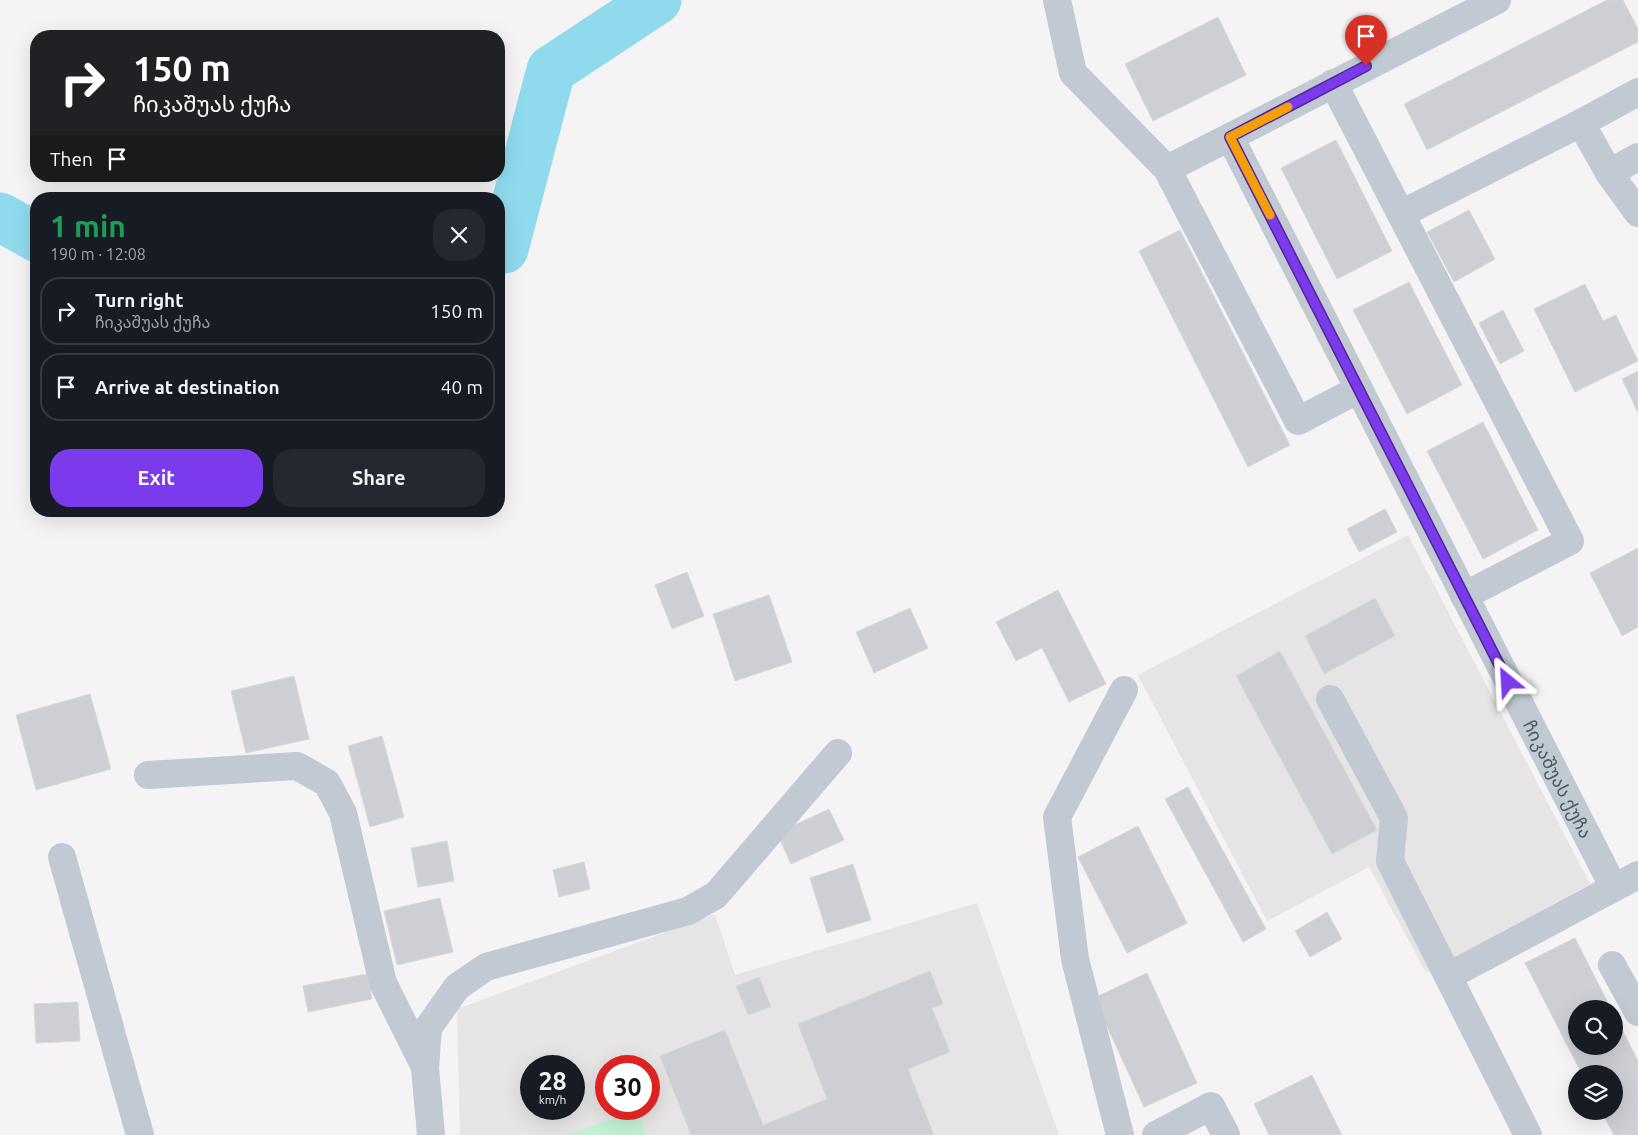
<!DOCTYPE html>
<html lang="en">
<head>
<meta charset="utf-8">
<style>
	:root { --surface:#171b24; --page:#242831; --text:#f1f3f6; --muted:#9ea1a6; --line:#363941; --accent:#7c3aed }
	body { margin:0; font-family:Ubuntu,"Noto Sans Georgian",sans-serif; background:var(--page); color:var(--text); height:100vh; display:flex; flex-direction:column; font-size:19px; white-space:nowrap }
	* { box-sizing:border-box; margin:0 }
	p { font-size:16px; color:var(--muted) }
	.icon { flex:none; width:28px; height:28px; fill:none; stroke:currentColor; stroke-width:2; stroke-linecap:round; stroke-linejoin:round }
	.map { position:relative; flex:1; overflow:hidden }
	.details { position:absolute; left:30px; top:192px; width:475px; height:325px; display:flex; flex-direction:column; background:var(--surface); border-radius:20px; box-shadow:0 5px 20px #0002 }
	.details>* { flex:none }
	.hud { position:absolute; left:30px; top:30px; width:475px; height:152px; border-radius:20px; box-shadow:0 5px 20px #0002; background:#202124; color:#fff; overflow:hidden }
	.fabs { position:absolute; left:1568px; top:1000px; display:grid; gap:10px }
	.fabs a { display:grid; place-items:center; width:55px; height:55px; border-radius:50%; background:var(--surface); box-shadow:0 5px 20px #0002; font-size:25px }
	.speed { position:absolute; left:520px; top:1055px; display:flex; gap:10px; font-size:25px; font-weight:700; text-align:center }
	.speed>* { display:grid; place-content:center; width:65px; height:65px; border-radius:50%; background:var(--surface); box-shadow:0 5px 20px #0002; line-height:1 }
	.speed small { font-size:12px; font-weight:400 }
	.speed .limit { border:8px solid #d22; background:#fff; color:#111 }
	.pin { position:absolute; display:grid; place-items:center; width:42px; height:42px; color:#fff; margin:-51px -21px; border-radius:50% 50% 50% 0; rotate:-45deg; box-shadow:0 0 5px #0007 }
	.pin .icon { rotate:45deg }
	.me { position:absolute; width:55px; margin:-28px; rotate:333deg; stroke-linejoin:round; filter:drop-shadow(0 0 4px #0008) }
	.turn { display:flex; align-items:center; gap:18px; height:105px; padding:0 20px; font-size:22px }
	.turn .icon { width:65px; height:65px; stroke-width:2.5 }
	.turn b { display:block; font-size:35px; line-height:42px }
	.then { display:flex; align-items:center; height:48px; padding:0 20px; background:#0003; gap:10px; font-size:19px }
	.round { display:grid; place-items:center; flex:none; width:52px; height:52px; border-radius:20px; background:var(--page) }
	.head { display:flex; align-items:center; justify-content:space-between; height:85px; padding:0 20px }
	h1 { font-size:30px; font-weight:700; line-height:38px; color:#1e9e55 }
	.cta { display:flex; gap:10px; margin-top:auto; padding:10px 20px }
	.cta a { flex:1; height:58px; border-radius:20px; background:var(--accent); color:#fff; font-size:20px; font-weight:700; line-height:58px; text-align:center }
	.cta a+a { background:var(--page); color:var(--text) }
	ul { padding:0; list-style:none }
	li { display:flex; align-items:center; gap:15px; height:68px; margin:0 10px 8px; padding:0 10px; border:2px solid var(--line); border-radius:20px }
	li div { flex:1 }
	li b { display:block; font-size:19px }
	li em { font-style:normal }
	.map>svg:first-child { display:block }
	.education { fill:#e6e4e5; fill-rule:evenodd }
	.green { fill:#c3f1d5 }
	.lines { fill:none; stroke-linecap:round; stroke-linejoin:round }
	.river { stroke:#90daee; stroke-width:49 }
	.building { fill:#cdcfd5; stroke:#d7d9de }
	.minor { stroke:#c1cad2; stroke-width:28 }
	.route-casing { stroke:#51269a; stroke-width:12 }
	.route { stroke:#7c3aed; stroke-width:9 }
	.slow { stroke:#f59e0b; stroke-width:9 }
	.labels { text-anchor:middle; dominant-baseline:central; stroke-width:4.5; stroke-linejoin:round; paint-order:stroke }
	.street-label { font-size:18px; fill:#4a5661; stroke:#fff }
</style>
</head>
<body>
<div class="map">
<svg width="1638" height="1135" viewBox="0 0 1638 1135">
	<rect width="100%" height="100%" fill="#f5f3f3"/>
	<!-- education -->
	<g class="education">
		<polygon points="1408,535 1590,884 1426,973 1369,867 1267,921 1138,675"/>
		<path d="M977 903 1059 1135H460L457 1009 715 914 735 975ZM531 1066H574V1109H531ZM606 1066H649V1109H606Z"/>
	</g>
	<!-- green -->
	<polygon class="green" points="638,1110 646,1135 567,1135"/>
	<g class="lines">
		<!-- river -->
		<g class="river">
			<polyline points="0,217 36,237"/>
			<polyline points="499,249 504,249 551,70 657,0"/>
		</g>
	</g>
	<!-- building -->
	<g class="building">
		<polygon points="1607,0 1623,0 1638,29 1638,42 1427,150 1404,104"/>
		<polygon points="1218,17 1246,75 1153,121 1125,64"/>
		<polygon points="1336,140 1392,251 1337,279 1281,168"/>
		<polygon points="1469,210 1495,259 1454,282 1427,232"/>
		<polygon points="1180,230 1290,445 1248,467 1139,251"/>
		<polygon points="1409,282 1462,385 1407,414 1353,310"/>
		<polygon points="1585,284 1603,321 1616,315 1638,361 1575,392 1534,309"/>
		<polygon points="1503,310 1524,351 1500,364 1479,323"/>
		<polygon points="1638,371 1638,413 1622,379"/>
		<polygon points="1483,422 1538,530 1483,559 1427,451"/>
		<polygon points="1385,509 1397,532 1359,552 1347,529"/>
		<polygon points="1638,548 1638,627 1622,636 1590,573"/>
		<polygon points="687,572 704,616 672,629 655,585"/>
		<polygon points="1058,590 1106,684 1069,702 1042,648 1016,661 996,622"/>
		<polygon points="769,595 792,662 735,681 713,614"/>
		<polygon points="1375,598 1395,636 1324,674 1305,636"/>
		<polygon points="910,608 928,648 874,673 856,632"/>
		<polygon points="1280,651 1377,830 1332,854 1236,676"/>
		<polygon points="294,676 309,739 246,753 231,691"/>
		<polygon points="90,694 111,769 36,790 16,715"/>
		<polygon points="382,736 404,817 370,827 348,746"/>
		<polygon points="1188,787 1266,929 1243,942 1165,799"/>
		<polygon points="829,809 844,840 791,864 777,833"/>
		<polygon points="1138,826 1187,923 1127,953 1078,857"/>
		<polygon points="447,841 454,881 418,887 411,848"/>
		<polygon points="584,862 590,889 559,897 553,870"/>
		<polygon points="853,864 871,920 827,933 810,878"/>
		<polygon points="440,898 453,952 397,965 384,911"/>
		<polygon points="1327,912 1342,939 1310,957 1295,931"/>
		<polygon points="1575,938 1611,1009 1576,1009 1576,1046 1614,1046 1614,1014 1638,1061 1638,1135 1614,1135 1601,1111 1614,1111 1614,1074 1582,1074 1525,963"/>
		<polygon points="930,971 943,1004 932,1008 950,1052 908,1069 934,1135 691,1135 660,1056 725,1030 763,1125 827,1099 798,1024"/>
		<polygon points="1147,973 1197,1083 1144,1107 1094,998"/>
		<polygon points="367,974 372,999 308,1012 303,986"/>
		<polygon points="759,977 771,1007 748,1015 736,986"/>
		<polygon points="78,1002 80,1041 36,1043 34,1004"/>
		<polygon points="1312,1075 1342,1135 1269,1135 1254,1104"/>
	</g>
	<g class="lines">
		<!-- minor -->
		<g class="minor">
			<polyline points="1057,0 1073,73 1167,169 1230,137"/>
			<path id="s1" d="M1497 0 1230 137 1614 888"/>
			<polyline points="1333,83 1570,541 1464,596"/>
			<polyline points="1581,123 1609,173 1638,213"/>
			<polyline points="1167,169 1298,421 1359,389"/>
			<polyline points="1609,173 1638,157"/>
			<polyline points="1401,214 1581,123 1638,92"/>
			<polyline points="1330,699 1394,818 1390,861 1528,1135"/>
			<polyline points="148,775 297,766 327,783 343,813 383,983 425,1067"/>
			<polyline points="62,857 140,1135"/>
			<polyline points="1612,965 1638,1012"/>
			<polyline points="1449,976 1638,875"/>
			<polyline points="431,1135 425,1068 428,1028 457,987 486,967 688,911 716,895 838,753"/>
			<polyline points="1120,1135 1075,959 1057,817 1124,690"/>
			<polyline points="1156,1135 1211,1106 1226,1135"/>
		</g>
	</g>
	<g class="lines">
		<defs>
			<polyline id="route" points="1366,66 1230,137 1508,682"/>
		</defs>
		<!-- route casing -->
		<use href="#route" class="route-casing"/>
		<!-- route -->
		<use href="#route" class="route"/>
		<!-- slow -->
		<polyline class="slow" points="1270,215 1230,137 1288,107"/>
	</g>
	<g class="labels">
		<!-- street labels -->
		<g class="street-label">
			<text stroke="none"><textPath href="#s1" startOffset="1021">ჩიკაშუას ქუჩა</textPath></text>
		</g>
	</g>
</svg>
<div class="fabs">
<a><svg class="icon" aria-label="search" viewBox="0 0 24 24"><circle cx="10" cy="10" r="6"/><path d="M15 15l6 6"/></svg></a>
<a><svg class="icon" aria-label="layers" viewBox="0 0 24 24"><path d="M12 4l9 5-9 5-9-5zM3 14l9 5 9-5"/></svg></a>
</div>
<div class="speed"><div>28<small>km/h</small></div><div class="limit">30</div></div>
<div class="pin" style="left:1366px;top:66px;background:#d93025"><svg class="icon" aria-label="arrive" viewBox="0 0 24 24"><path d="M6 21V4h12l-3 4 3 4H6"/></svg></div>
<svg class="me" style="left:1508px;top:682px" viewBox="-20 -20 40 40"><path d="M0-17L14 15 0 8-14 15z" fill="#7c3aed" stroke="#fff" stroke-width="4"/></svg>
<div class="hud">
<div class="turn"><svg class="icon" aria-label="right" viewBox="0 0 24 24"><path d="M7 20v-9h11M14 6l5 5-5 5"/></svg><div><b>150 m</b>ჩიკაშუას ქუჩა</div></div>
<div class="then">Then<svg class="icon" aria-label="arrive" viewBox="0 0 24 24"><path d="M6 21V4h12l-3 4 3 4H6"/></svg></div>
</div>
<section class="details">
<div class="head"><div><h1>1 min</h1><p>190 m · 12:08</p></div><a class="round"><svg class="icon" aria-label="close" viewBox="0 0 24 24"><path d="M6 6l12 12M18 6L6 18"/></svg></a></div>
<ul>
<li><svg class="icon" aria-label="right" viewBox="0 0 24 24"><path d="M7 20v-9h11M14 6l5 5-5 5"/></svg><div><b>Turn right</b><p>ჩიკაშუას ქუჩა</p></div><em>150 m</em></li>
<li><svg class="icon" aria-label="arrive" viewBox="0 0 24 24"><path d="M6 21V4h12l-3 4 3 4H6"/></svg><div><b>Arrive at destination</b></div><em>40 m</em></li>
</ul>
<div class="cta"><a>Exit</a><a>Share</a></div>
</section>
</div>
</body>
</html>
